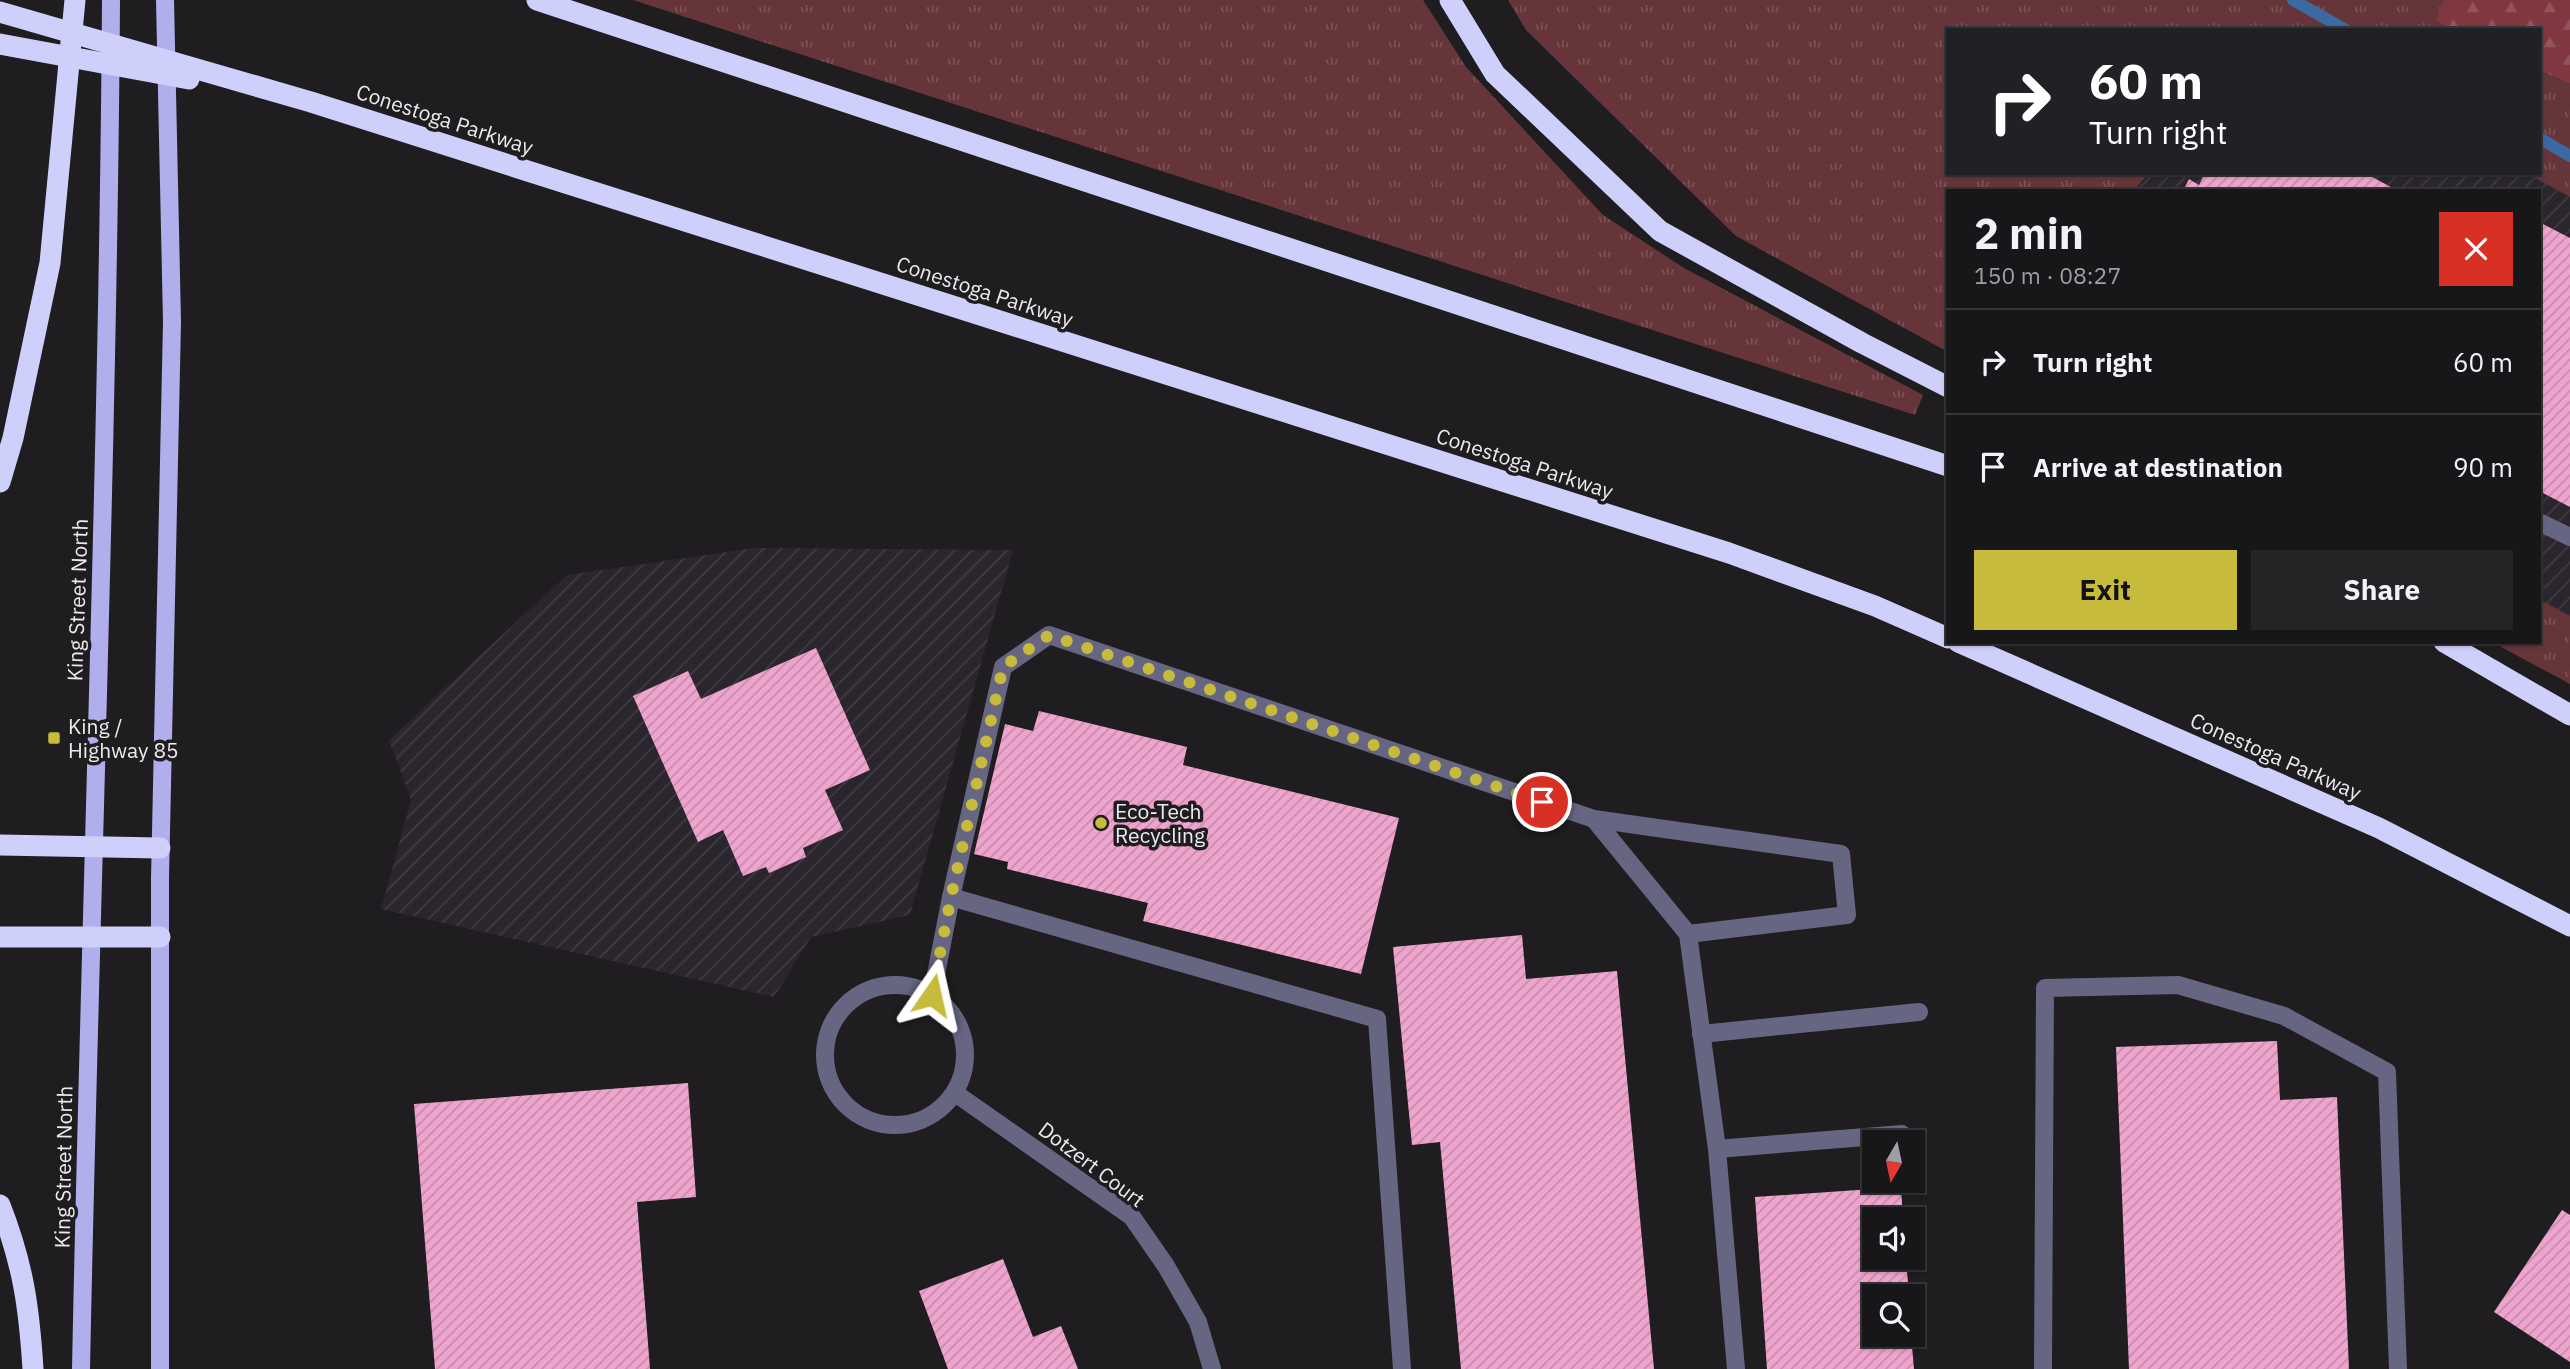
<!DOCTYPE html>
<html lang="en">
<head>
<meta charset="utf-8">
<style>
	:root { --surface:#171618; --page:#242325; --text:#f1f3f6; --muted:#9e9fa2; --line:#363537; --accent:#c7bb3c }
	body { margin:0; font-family:"IBM Plex Sans",sans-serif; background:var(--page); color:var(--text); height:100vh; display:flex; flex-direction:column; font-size:26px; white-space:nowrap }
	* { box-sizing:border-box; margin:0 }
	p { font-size:23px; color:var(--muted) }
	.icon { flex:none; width:38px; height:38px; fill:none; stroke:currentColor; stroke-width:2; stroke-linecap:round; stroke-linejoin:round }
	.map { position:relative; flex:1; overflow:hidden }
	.details { position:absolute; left:1946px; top:189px; width:595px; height:455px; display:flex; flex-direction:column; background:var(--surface); border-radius:0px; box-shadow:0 2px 5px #0004,0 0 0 2px var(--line) }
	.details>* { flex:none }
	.top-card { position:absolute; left:1946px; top:28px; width:595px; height:147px; border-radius:0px; box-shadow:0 2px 5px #0004,0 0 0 2px var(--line); background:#202124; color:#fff; overflow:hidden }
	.needle { width:46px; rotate:189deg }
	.controls { position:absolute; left:1862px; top:1130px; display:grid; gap:14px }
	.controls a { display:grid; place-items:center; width:63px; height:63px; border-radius:0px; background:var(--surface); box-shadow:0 2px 5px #0004,0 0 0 2px var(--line); font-size:35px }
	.pin { position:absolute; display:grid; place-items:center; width:60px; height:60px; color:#fff; margin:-30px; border:4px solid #fff; border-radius:50%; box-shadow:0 2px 7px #0007 }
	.me { position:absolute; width:77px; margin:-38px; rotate:11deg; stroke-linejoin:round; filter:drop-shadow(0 0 5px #0008) }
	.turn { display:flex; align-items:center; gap:24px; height:147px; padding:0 28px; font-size:32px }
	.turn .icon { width:91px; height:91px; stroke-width:2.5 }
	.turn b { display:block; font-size:49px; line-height:60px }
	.round { display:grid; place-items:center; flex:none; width:74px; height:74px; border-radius:0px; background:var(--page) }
	.head { display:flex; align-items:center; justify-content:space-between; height:119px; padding:0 28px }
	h1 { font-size:42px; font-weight:700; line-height:52px }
	.primary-button { display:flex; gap:14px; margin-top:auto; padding:14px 28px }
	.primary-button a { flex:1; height:80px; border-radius:0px; background:var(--accent); color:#111; font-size:28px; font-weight:700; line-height:80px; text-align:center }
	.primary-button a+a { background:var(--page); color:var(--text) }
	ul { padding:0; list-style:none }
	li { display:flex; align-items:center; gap:21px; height:105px; padding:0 28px; border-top:2px solid var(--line) }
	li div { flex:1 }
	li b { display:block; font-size:26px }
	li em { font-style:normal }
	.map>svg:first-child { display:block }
	.industrial { fill:url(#industrial-furrows) }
	.grass { fill:url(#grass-tufts) }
	.forest { fill:url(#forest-firs) }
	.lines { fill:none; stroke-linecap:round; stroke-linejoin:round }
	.stream { stroke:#3d68a0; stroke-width:12 }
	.building { fill:url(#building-hatch) }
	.minor { stroke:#666683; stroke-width:18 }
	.major { stroke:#b0aeeb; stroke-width:18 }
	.highway { stroke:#cfcffb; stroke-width:21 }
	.route { stroke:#c7bb3c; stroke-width:12; stroke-dasharray:0 21.6 }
	.poi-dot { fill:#c7bb3c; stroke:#1f1d20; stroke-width:2.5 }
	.labels { text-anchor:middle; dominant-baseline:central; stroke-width:7; stroke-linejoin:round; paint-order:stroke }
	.street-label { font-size:21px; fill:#eceaec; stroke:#1f1d20 }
	.poi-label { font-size:21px; fill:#eceaec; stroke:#1f1d20; text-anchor:start }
</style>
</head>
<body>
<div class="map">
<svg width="2570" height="1369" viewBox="0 0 2570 1369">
	<defs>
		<pattern id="industrial-furrows" width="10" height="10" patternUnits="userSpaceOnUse" patternTransform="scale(1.75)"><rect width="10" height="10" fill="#2b262e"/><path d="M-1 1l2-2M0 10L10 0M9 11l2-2" fill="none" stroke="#403b42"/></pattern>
		<pattern id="grass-tufts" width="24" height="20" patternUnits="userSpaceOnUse" patternTransform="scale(1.75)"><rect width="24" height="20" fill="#66353a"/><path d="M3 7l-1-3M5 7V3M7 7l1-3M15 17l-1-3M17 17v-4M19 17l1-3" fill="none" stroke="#7c5257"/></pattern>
		<pattern id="forest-firs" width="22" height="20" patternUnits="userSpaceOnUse" patternTransform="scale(1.75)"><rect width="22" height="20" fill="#803740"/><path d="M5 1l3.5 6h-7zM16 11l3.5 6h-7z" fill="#92545c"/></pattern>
		<pattern id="building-hatch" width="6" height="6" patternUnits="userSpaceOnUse" patternTransform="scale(1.75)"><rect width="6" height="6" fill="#efa4ce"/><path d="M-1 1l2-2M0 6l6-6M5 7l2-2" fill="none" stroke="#c58cac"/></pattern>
	</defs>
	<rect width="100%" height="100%" fill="#1f1d20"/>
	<!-- industrial -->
	<g class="industrial">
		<polygon points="2149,173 2526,173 2570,197 2570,616 2539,599 2539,191 2133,191"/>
		<polygon points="755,548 1013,550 910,915 811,937 774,997 381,909 411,800 389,740 567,575"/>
	</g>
	<!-- grass -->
	<g class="grass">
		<polygon points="633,0 1423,0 1466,67 1603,215 1684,268 1923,395 1915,415"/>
		<polygon points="1508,0 2444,0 2437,21 2455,30 1948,30 1948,173 2149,173 2133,191 1948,191 1948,352 1736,236 1526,30"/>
		<polygon points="2539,70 2570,84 2570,197 2526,173 2539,173"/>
		<polygon points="2539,599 2570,616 2570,684 2492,642 2539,642"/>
	</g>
	<!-- forest -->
	<polygon class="forest" points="2444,0 2570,0 2570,84 2539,70 2539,30 2455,30 2436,21"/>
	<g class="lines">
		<!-- stream -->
		<g class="stream">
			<polyline points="2293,0 2346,30"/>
			<polyline points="2539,138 2570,156"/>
		</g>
	</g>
	<!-- building -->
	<g class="building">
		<polygon points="2205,173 2365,173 2398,191 2183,191 2189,179 2199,185"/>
		<polygon points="2539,222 2570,238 2570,507 2539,491"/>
		<polygon points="816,648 870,770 825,790 843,830 803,848 806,857 769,873 766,867 743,876 723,830 698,842 633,696 688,671 701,699"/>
		<polygon points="1039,711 1187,747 1183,765 1399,818 1361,974 1143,921 1148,903 1007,869 1008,862 974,854 1005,724 1033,731"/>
		<polygon points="1522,935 1526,979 1617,971 1654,1369 1461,1369 1440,1142 1412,1145 1393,947"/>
		<polygon points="2277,1041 2280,1100 2337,1097 2349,1369 2129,1369 2116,1047"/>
		<polygon points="688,1083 696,1197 637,1202 650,1369 435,1369 414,1104"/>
		<polygon points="1901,1187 1903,1220 1874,1220 1874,1258 1906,1258 1909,1297 1874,1297 1874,1335 1911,1335 1914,1369 1767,1369 1755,1197"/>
		<polygon points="2562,1210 2570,1215 2570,1362 2494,1312"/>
		<polygon points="1003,1259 1033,1337 1061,1326 1078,1369 948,1369 919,1291"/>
	</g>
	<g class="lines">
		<!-- minor -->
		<g class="minor">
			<polyline points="2539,522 2570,537"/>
			<polyline points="1594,819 1841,854 1847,915 1688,934"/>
			<polyline points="951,897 1377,1019 1402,1369"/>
			<circle cx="895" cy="1055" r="70"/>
			<polyline points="932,995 951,897 1003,667 1049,635 1594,819 1688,934 1717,1149 1736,1369"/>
			<polyline points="1701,1034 1919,1012"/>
			<polyline points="955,1093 1132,1217 1166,1266 1198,1322 1212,1369"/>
			<polyline points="1717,1149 1902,1134"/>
			<polyline points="2043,1369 2045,988 2178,985 2284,1016 2387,1072 2398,1369"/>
		</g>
		<!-- major -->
		<g class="major">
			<path d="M81 1369C90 913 108 456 111 0"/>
			<polyline points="160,1369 160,878 172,322 165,0"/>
		</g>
		<!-- highway -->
		<g class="highway">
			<polyline points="537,0 1948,466"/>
			<polyline points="1450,0 1495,74 1660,231 1862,343 1948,387"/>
			<polyline points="0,12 311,102 1729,553 1875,606 1948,638"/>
			<polyline points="0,44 189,79"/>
			<polyline points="0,482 13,438 50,263 75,0"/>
			<polyline points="1958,642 2379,828 2570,926"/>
			<polyline points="2444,642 2570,715"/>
			<polyline points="0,845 160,848"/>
			<polyline points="0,937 160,937"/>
			<path d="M0 1205C23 1264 29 1306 33 1369"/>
		</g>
	</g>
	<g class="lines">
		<!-- route -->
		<polyline class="route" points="932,995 951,897 1003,667 1049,635 1542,802"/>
	</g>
	<!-- markers -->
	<g class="poi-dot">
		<rect x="47" y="731" width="14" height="14" rx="3.5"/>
		<circle cx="1101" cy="823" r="7"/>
	</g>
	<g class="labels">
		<!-- street labels -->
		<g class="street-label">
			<text transform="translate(445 119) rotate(18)">Conestoga Parkway</text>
			<text transform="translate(985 291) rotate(18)">Conestoga Parkway</text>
			<text transform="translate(1525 463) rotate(18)">Conestoga Parkway</text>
			<text transform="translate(77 600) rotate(-88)">King Street North</text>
			<text transform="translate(2276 756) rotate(24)">Conestoga Parkway</text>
			<text transform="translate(1092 1164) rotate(37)">Dotzert Court</text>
			<text transform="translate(63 1167) rotate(-89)">King Street North</text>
		</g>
		<!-- poi labels -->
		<g class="poi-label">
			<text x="68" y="726">King /<tspan x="68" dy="24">Highway 85</tspan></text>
			<text x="1115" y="811">Eco-Tech<tspan x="1115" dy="24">Recycling</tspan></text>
		</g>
	</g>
</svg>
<div class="controls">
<a><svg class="needle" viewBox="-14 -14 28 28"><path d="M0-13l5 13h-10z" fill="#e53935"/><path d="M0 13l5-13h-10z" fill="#9e9fa2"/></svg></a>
<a><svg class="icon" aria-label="sound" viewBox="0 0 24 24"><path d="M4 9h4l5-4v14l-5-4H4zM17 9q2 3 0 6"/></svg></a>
<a><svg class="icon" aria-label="search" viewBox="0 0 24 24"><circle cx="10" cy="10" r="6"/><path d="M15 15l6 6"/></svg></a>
</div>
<div class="pin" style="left:1542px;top:802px;background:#d93025"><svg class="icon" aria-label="arrive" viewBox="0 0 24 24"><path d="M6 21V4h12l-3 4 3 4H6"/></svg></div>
<svg class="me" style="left:932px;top:995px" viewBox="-20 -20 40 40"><path d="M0-17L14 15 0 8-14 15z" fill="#c7bb3c" stroke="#fff" stroke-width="4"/></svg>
<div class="top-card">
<div class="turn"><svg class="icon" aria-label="right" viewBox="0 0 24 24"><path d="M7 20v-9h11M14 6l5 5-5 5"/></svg><div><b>60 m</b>Turn right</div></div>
</div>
<section class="details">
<div class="head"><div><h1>2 min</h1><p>150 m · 08:27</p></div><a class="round" style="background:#d93025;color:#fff"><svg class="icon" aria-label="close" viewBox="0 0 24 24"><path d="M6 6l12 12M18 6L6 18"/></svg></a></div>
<ul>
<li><svg class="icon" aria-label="right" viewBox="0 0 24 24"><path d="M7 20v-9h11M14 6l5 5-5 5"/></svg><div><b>Turn right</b></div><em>60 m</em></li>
<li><svg class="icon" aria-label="arrive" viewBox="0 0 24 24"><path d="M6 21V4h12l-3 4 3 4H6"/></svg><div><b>Arrive at destination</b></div><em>90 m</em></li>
</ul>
<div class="primary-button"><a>Exit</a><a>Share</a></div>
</section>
</div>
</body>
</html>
